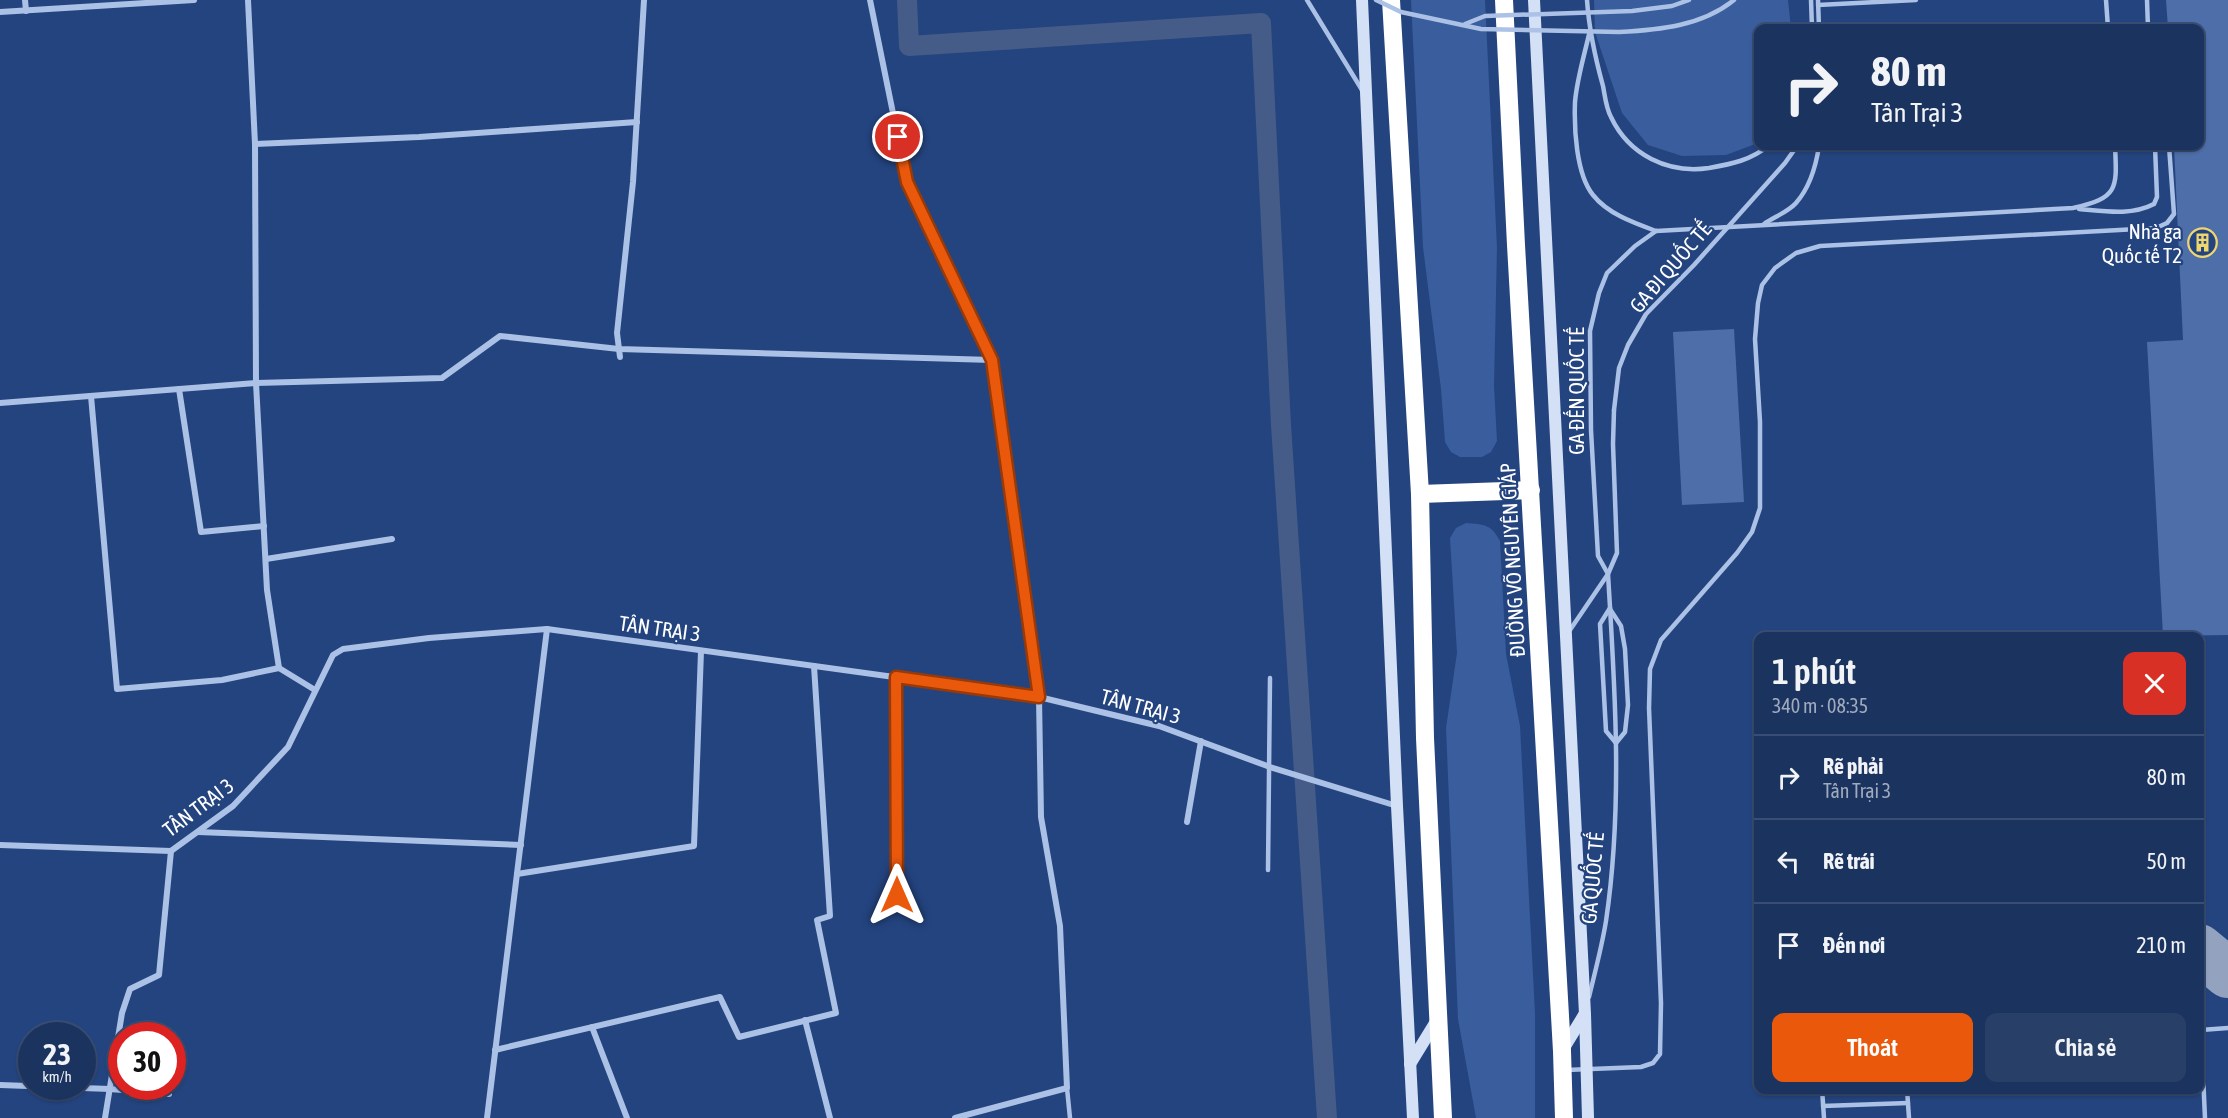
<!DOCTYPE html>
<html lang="vi">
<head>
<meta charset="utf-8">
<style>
	:root { --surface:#1b335f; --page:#283f68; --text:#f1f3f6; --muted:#a0aabd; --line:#394e74; --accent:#ea580c }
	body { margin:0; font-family:"Asap Condensed",sans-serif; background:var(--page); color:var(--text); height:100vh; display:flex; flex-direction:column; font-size:22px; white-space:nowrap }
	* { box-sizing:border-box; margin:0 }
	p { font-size:20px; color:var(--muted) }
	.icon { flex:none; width:33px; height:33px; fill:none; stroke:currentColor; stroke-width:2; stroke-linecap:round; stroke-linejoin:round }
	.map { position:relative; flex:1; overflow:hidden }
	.side { position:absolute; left:1754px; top:632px; width:450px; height:462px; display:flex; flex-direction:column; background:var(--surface); border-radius:12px; box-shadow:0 2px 4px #0004,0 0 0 2px var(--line) }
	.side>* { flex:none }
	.guide { position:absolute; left:1754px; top:24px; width:450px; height:126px; border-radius:12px; box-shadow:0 2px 4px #0004,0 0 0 2px var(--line); background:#1b335f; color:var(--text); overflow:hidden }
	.speed { position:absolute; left:18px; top:1022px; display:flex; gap:12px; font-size:30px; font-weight:700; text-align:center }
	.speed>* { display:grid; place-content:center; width:78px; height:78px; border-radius:50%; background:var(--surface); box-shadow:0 2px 4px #0004,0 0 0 2px var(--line); line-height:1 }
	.speed small { font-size:15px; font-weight:400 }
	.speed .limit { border:9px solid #d22; background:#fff; color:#111 }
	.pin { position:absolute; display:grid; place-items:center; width:51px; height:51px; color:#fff; margin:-26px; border:3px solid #fff; border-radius:50%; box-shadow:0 2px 6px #0007 }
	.me { position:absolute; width:66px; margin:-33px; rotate:0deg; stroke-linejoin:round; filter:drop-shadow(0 0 4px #0008) }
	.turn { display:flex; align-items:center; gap:21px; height:126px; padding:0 18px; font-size:27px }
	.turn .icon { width:78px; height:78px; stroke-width:2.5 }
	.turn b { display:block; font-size:42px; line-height:51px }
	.round { display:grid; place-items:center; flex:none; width:63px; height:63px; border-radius:12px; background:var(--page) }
	.summary { display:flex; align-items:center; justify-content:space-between; height:102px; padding:0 18px }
	h1 { font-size:36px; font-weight:600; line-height:45px }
	.primary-button { display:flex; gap:12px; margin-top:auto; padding:12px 18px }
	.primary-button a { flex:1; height:69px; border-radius:12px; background:var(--accent); color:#fff; font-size:24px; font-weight:600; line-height:69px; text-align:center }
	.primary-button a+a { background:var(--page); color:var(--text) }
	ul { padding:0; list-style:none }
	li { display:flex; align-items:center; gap:18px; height:84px; padding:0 18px; border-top:2px solid var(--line) }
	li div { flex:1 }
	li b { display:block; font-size:22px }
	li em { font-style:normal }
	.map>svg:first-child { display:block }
	.green { fill:#395d9d }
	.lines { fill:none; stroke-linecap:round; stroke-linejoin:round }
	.canal { stroke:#455c88; stroke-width:20 }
	.taxiway { stroke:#92a2bf; stroke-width:50 }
	.building { fill:#4d6ea8 }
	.lane { stroke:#abc1e6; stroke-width:4.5 }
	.street { stroke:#abc1e6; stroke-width:6 }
	.secondary { stroke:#d4e0f6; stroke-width:12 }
	.highway { stroke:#fff; stroke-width:18 }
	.lane-bridge { stroke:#abc1e6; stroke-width:4.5 }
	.route-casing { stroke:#983908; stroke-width:15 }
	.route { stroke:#ea580c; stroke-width:10 }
	.labels { text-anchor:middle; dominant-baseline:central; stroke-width:4.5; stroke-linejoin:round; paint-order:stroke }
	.poi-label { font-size:21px; fill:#fff; stroke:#24447f; text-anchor:end }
	.street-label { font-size:21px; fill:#fff; stroke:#24447f }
</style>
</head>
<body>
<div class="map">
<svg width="2228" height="1118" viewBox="0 0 2228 1118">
	<rect width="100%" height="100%" fill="#24447f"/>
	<!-- green -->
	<g class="green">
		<polygon points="1411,0 1485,0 1497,248 1494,386 1497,441 1491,452 1482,457 1460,457 1451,452 1445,442 1441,389 1423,247"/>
		<polygon points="1594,0 1788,0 1791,28 1758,28 1758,143 1726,155 1682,156 1648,145 1622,113 1595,32"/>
		<path d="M1466 523C1484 524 1492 525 1500 541L1506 654 1520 726 1535 1013V1118H1476L1458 1019 1446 728 1457 653 1450 538 1456 528Z"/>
	</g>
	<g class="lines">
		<!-- canal -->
		<polyline class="canal" points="907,0 909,46 1261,23 1281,425 1327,1118"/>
		<!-- taxiway -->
		<polyline class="taxiway" points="2199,949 2228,973"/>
	</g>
	<!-- building -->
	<g class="building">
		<polygon points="2166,0 2228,0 2228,635 2163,636 2147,342 2183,340 2174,146 2199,146 2199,28 2168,28"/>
		<polygon points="1734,329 1744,502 1682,505 1673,332"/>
	</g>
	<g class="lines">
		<!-- lane -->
		<g class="lane">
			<polyline points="1307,0 1362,90"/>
			<path d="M1587 0C1589 29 1595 57 1603 86 1605 96 1606 108 1611 117 1629 155 1668 174 1709 168 1732 164 1751 160 1768 146"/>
			<polyline points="1811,0 1812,28"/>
			<polyline points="1818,0 1819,28"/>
			<polyline points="2106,0 2108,28"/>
			<polyline points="2147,0 2148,28"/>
			<polyline points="1818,5 1916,0"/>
			<path d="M1590 30C1585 53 1577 78 1575 102 1574 128 1576 174 1593 195 1608 214 1634 223 1656 231L2073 208C2119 198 2117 188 2115 146"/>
			<path d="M2079 209C2104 211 2131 216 2154 204L2157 197 2155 146"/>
			<path d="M1764 224C1774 217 1788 212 1796 203 1810 187 1816 166 1819 146"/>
			<polyline points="1610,608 1600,624 1606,731 1616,743"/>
			<polyline points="1610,609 1621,626 1625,649 1628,705 1625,732 1616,743"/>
			<polyline points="1570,630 1608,574 1617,553 1613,444 1614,410"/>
			<polyline points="1268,870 1270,678"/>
			<path d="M1589 997C1595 972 1602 946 1606 921 1623 807 1615 688 1608 574L1598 556 1591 430 1590 331 1599 293 1607 273 1635 246 1656 231"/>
			<polyline points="1566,1070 1641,1067 1653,1063 1660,1054 1661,1003 1649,708 1650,669 1661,640 1737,553 1752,532 1760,508 1760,422 1755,339 1758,303 1762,285 1775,268 1796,253 1820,246 2156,228 2167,223 2174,214 2169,146"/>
			<polyline points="1067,1088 1070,1118"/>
			<polyline points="1822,1089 1824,1118"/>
			<polyline points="1907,1089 1909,1118"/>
			<polyline points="1823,1106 1908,1103"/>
			<polyline points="2205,1118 2201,1030 2228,1028"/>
		</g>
		<!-- street -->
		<g class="street">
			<polyline points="25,0 26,11"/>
			<polyline points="248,0 255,144 256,383 267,590 279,668 315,690"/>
			<polyline points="870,0 907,182 992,360 1039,697 1041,817 1060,926 1067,1088 955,1118"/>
			<polyline points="0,12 194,0"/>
			<polyline points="255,144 419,137 637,122"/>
			<polyline points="620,357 617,333 633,182 644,0"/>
			<polyline points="179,389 201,532 264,526"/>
			<polyline points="91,396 117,689 222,680 279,668"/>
			<polyline points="0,403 256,383 442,378 500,336 619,349 992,360"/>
			<polyline points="266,559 392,539"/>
			<polyline points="896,677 897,895"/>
			<polyline points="1187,822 1201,741"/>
			<polyline points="198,832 521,845"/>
			<polyline points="0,845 171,851 233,806 288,747 333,655 343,649 429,638 547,629 1039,697 1159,726 1270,767 1397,806"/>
			<polyline points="517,874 694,846 701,651"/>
			<polyline points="805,1020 830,1118"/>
			<polyline points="592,1027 627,1118"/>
			<polyline points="495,1050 720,997 739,1037 836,1013 817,920 830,916 814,666"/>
			<polyline points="0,1085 110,1089 169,1094"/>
			<polyline points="105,1118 122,1013 130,989 159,975 171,851"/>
			<polyline points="487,1118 547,629"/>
		</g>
		<!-- secondary -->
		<g class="secondary">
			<polyline points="1362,0 1397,806 1413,1118"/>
			<polyline points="1534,0 1585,1014 1588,1118"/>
			<polyline points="1562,1051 1584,1015"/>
			<polyline points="1410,1064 1437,1020"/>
		</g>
		<!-- highway -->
		<g class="highway">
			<polyline points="1391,0 1420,494 1425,738 1443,1118"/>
			<polyline points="1504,0 1516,245 1562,1051 1564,1118"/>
			<polyline points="1420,494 1531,490"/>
		</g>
		<!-- lane-bridge -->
		<g class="lane-bridge">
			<path d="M1376 0 1401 12 1481 29 1619 32C1659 30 1702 26 1734 0"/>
			<polyline points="1465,24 1485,16 1632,11 1672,6 1689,0"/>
			<polyline points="1614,410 1619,368 1628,345 1646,314 1694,265 1785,163 1797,146"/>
		</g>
	</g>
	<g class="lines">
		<defs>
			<polyline id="route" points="897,895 896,677 1039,697 992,360 907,182 898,137"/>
		</defs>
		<!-- route casing -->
		<use href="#route" class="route-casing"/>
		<!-- route -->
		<use href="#route" class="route"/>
	</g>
	<!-- icons -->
	<defs>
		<symbol id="building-ring" viewBox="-11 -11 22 22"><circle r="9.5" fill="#24447f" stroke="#f0d66f" stroke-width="1.5"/><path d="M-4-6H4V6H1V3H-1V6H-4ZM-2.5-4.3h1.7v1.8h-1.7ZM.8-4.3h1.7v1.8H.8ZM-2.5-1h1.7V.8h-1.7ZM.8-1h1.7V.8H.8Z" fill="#f0d66f"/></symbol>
	</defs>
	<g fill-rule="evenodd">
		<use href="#building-ring" x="2186" y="226" width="33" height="33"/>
	</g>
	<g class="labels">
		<!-- poi labels -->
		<g class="poi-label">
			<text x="2182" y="231">Nhà ga<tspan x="2182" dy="24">Quốc tế T2</tspan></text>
		</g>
		<!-- street labels -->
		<g class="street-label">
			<text transform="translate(1670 267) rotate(-49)">GA ĐI QUỐC TẾ</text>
			<text transform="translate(1576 391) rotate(-90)">GA ĐẾN QUỐC TẾ</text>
			<text transform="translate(1512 560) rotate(-93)">ĐƯỜNG VÕ NGUYÊN GIÁP</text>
			<text transform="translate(660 628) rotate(8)">TÂN TRẠI 3</text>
			<text transform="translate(1141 706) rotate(15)">TÂN TRẠI 3</text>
			<text transform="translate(198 807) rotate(-37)">TÂN TRẠI 3</text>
			<text transform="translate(1592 878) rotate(-85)">GA QUỐC TẾ</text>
		</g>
	</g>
</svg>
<div class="speed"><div>23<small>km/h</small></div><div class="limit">30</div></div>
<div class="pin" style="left:898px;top:137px;background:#d93025"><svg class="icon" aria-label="arrive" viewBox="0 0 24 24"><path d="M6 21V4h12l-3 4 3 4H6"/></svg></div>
<svg class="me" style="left:897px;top:895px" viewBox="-20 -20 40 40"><path d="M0-17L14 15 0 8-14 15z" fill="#ea580c" stroke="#fff" stroke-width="4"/></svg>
<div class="guide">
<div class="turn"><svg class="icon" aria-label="right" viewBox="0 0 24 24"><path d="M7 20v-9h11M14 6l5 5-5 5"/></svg><div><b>80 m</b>Tân Trại 3</div></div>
</div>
<section class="side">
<div class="summary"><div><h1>1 phút</h1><p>340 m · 08:35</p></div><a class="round" style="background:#d93025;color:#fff"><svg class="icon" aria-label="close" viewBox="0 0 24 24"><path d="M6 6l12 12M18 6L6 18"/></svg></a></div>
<ul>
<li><svg class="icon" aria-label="right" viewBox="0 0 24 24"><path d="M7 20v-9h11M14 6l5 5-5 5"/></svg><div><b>Rẽ phải</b><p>Tân Trại 3</p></div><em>80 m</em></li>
<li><svg class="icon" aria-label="left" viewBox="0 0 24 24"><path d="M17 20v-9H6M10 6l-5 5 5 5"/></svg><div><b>Rẽ trái</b></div><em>50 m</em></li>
<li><svg class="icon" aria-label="arrive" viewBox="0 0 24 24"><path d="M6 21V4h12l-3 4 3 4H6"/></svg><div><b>Đến nơi</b></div><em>210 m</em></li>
</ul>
<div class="primary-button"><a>Thoát</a><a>Chia sẻ</a></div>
</section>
</div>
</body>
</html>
